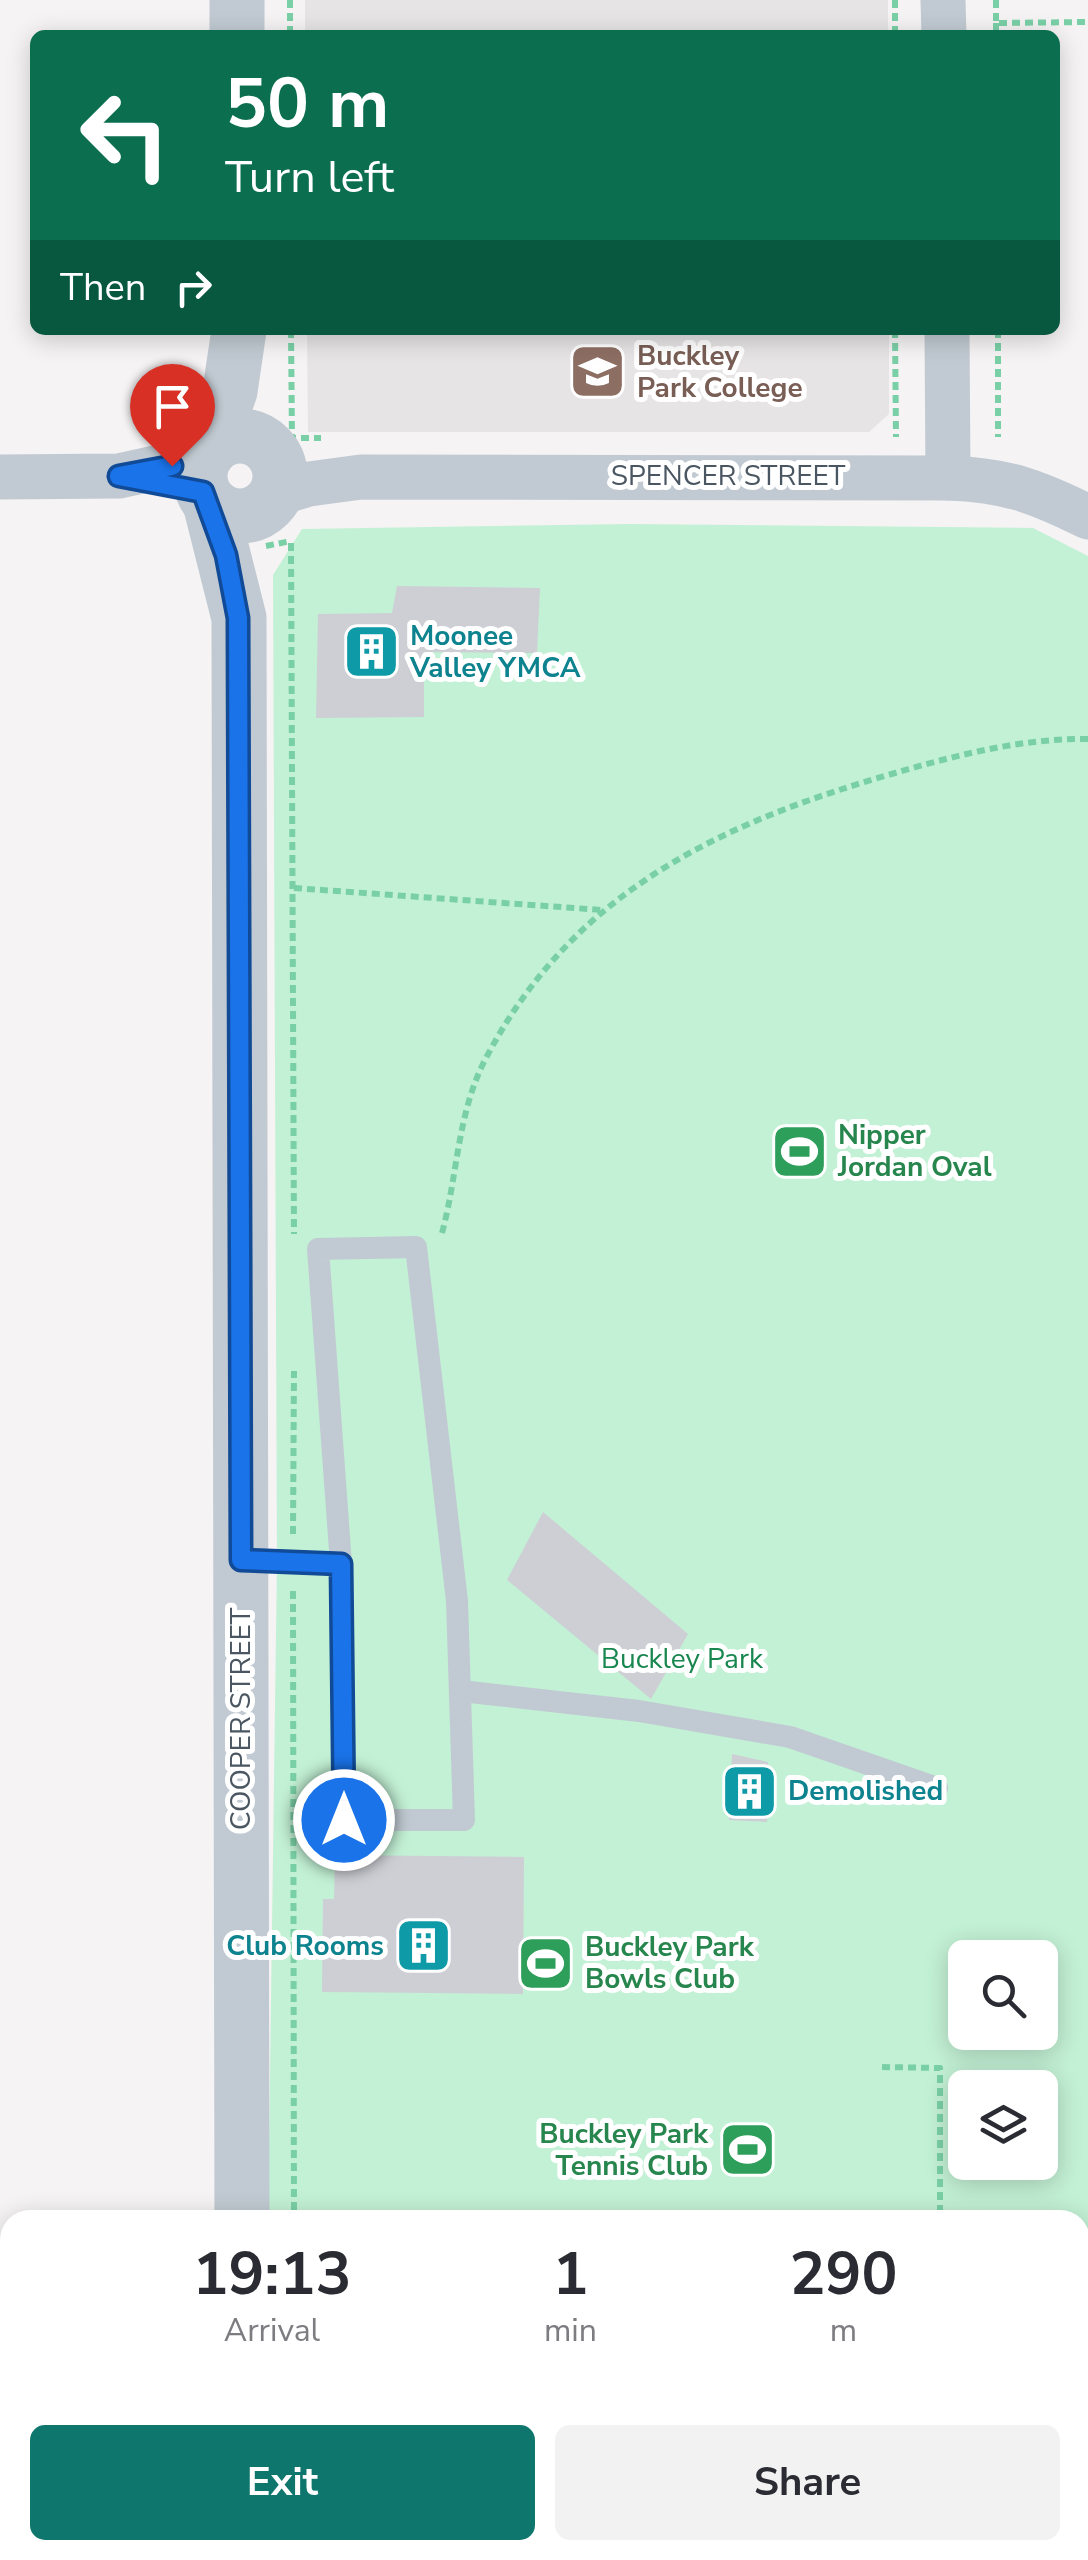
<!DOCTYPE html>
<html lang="en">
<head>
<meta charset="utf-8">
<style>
	:root { --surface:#fff; --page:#f2f2f3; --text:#2b2b33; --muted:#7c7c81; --accent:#0f766e }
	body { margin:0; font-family:"Nunito Sans",sans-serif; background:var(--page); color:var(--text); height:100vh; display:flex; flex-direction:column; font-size:38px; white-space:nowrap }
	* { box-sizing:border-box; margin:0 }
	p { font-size:32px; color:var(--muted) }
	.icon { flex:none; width:55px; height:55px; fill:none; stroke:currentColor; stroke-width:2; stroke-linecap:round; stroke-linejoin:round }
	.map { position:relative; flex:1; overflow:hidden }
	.details { position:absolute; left:0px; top:2210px; width:1090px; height:350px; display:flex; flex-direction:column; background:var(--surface); border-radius:30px 30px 0 0; box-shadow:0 5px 25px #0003 }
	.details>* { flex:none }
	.hud { position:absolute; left:30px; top:30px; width:1030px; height:305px; border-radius:15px; box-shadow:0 5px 25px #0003; background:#0b6e4f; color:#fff; overflow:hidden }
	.tools { position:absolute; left:948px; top:1940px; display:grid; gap:20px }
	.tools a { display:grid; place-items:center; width:110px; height:110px; border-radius:15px; background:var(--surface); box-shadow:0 5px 25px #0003; font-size:50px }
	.pin { position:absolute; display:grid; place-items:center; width:85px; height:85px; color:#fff; margin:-102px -42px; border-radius:50% 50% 50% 0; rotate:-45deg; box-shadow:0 0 10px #0007 }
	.pin .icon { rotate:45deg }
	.me { position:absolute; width:110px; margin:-55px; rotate:0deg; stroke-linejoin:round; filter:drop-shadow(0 0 8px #0008) }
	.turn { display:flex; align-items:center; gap:35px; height:210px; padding:0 30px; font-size:45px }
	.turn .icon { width:130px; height:130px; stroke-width:2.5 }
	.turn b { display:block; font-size:70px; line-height:85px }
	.then { display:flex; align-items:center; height:95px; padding:0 30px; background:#0003; gap:20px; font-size:38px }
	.eta { display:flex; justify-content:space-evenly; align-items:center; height:170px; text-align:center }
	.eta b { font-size:60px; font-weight:700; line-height:70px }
	.button { display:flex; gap:20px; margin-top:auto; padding:20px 30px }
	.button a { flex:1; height:115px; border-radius:15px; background:var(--accent); color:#fff; font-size:40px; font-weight:700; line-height:115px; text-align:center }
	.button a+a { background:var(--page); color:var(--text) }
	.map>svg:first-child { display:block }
	.education { fill:#e6e4e5 }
	.green { fill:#c3f1d5; fill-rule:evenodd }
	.building { fill:#cdcfd5 }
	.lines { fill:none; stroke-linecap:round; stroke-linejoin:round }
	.path { stroke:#7ad0a6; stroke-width:6; stroke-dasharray:8 5; stroke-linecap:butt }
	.service { stroke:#c1cad2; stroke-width:22 }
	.minor { stroke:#c1cad2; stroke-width:45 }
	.tertiary { stroke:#c1cad2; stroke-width:55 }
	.route-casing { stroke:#114b97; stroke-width:25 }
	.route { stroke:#1a73e8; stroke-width:18 }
	.labels { text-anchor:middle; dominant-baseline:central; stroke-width:10; stroke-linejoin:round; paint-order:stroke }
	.education-label { font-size:28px; font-weight:bold; fill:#785e54; stroke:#fff; text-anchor:start }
	.street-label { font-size:28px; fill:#4a5661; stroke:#fff }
	.culture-label { font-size:28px; font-weight:bold; fill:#0d838f; stroke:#fff; text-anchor:start }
	.leisure-label { font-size:28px; font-weight:bold; fill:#27864d; stroke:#fff; text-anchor:start }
	.park-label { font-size:28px; fill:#17864f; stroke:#fff }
</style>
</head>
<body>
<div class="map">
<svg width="1088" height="2560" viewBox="0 0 1088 2560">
	<rect width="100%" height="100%" fill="#f5f3f3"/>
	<!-- education -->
	<g class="education">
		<rect x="305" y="0" width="583" height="35"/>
		<polygon points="307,330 889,330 889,414 869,432 308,432"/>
	</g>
	<!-- green -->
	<path class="green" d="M630 524 1033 528 1088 556V2480H1080V2220H268L277 1562 273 575 302 529ZM965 1958H1040V2032H965ZM965 2088H1040V2162H965Z"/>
	<!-- building -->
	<g class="building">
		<polygon points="397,586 540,588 537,653 424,652 424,717 316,718 318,614 392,613"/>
		<polygon points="543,1512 688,1634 651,1699 507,1580"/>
		<polygon points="732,1754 768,1762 767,1822 729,1820"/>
		<polygon points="335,1855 524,1857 523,1994 322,1992 323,1899 334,1899"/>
	</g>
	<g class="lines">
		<!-- path -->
		<g class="path">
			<polyline points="290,0 290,35"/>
			<polyline points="895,0 895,35"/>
			<polyline points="996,0 996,23 1088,22"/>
			<polyline points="996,23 996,35"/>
			<polyline points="291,330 292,438 321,438"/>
			<polyline points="895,330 896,437"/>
			<polyline points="998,330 998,437"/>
			<polyline points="291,543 294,1234"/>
			<polyline points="266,546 291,541"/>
			<polyline points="294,888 602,910"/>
			<path d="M442 1233C458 1174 457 1113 486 1058 573 891 723 822 895 773 957 755 1023 738 1088 739"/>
			<polyline points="293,1534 294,1371"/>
			<polyline points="293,1591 294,2220"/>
			<polyline points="882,2067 940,2068 940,2220"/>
			<polyline points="1080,2394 1088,2387"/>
			<polyline points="897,2550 897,2560"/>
			<polyline points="999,2550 999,2560"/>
		</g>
		<!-- service -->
		<g class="service">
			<polygon points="416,1247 457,1601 464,1820 344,1820 341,1564 318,1249"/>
			<polyline points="241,1560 341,1564"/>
			<polyline points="461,1691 639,1711 790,1737 937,1788"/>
		</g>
		<!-- minor -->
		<g class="minor">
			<polyline points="943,0 944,35"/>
			<polyline points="947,330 948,478"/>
			<polyline points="0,477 119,476 205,457"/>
			<path d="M275 494 309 484 361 477 948 478C1006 480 1036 491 1088 517"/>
			<polyline points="1080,2506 1088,2506"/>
			<polyline points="0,2508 10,2508"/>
			<polyline points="950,2550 950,2560"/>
		</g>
		<!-- tertiary -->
		<g class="tertiary">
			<polyline points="237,0 237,35"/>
			<circle cx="240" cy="476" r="40"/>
			<polyline points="209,451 230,391 239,330"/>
			<polyline points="210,503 239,618 242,2220"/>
			<polyline points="243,2560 243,2550"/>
		</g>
	</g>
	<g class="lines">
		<defs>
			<polyline id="route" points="172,466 119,476 203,492 226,555 238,618 241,1560 341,1564 344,1820"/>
		</defs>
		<!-- route casing -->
		<use href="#route" class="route-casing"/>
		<!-- route -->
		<use href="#route" class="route"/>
	</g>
	<!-- icons -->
	<defs>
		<symbol id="school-square" viewBox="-11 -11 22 22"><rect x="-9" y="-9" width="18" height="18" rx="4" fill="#8d6e63" stroke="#fff"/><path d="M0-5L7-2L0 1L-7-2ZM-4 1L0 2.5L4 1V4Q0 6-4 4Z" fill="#fff"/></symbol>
		<symbol id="building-square" viewBox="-11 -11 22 22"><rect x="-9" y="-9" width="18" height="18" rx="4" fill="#0f9aa8" stroke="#fff"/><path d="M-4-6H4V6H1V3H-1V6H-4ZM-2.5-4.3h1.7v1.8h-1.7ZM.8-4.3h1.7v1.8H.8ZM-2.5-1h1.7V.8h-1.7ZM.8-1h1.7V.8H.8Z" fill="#fff"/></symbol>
		<symbol id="stadium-square" viewBox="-11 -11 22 22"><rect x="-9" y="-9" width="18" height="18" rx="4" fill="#2e9e5b" stroke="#fff"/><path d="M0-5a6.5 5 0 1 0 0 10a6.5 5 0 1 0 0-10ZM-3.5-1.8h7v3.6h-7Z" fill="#fff"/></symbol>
	</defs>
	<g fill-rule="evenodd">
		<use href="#school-square" x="566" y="340" width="63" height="63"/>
		<use href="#building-square" x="340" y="620" width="63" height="63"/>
		<use href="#stadium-square" x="768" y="1120" width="63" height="63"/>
		<use href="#building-square" x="718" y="1760" width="63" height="63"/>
		<use href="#building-square" x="392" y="1914" width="63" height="63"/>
		<use href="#stadium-square" x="514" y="1932" width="63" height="63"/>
		<use href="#stadium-square" x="716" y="2118" width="63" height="63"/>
	</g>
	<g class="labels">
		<!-- education labels -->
		<g class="education-label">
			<text x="637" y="356">Buckley<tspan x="637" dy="32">Park College</tspan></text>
		</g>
		<!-- street labels -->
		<g class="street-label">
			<text x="728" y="476">SPENCER STREET</text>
			<text transform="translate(241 1719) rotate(-90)">COOPER STREET</text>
		</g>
		<!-- culture labels -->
		<g class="culture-label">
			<text x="410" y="636">Moonee<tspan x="410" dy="32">Valley YMCA</tspan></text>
			<text x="788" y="1791">Demolished</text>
			<text x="384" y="1946" text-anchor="end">Club Rooms</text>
		</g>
		<!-- leisure labels -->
		<g class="leisure-label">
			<text x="838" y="1135">Nipper<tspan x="838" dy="32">Jordan Oval</tspan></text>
			<text x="585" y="1947">Buckley Park<tspan x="585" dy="32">Bowls Club</tspan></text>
			<text x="708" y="2134" text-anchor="end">Buckley Park<tspan x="708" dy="32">Tennis Club</tspan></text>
		</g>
		<!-- park labels -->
		<g class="park-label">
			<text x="682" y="1659">Buckley Park</text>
		</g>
	</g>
</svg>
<div class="tools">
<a><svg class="icon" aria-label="search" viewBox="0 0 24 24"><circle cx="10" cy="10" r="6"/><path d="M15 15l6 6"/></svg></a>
<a><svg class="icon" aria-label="layers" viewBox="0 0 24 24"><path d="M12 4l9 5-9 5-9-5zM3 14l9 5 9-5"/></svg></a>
</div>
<div class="pin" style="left:172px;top:466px;background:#d93025"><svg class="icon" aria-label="arrive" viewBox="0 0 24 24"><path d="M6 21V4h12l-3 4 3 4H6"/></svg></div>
<svg class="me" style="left:344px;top:1820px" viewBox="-20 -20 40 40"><circle r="17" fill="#1a73e8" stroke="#fff" stroke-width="3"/><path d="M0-11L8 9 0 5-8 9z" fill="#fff"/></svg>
<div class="hud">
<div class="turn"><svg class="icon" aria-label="left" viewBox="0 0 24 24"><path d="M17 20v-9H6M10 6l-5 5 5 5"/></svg><div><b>50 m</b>Turn left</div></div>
<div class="then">Then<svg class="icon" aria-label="right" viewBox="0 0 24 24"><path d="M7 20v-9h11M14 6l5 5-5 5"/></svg></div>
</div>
<section class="details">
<div class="eta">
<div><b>19:13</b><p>Arrival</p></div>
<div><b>1</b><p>min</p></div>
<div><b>290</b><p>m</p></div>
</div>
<div class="button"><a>Exit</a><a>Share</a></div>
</section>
</div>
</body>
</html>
